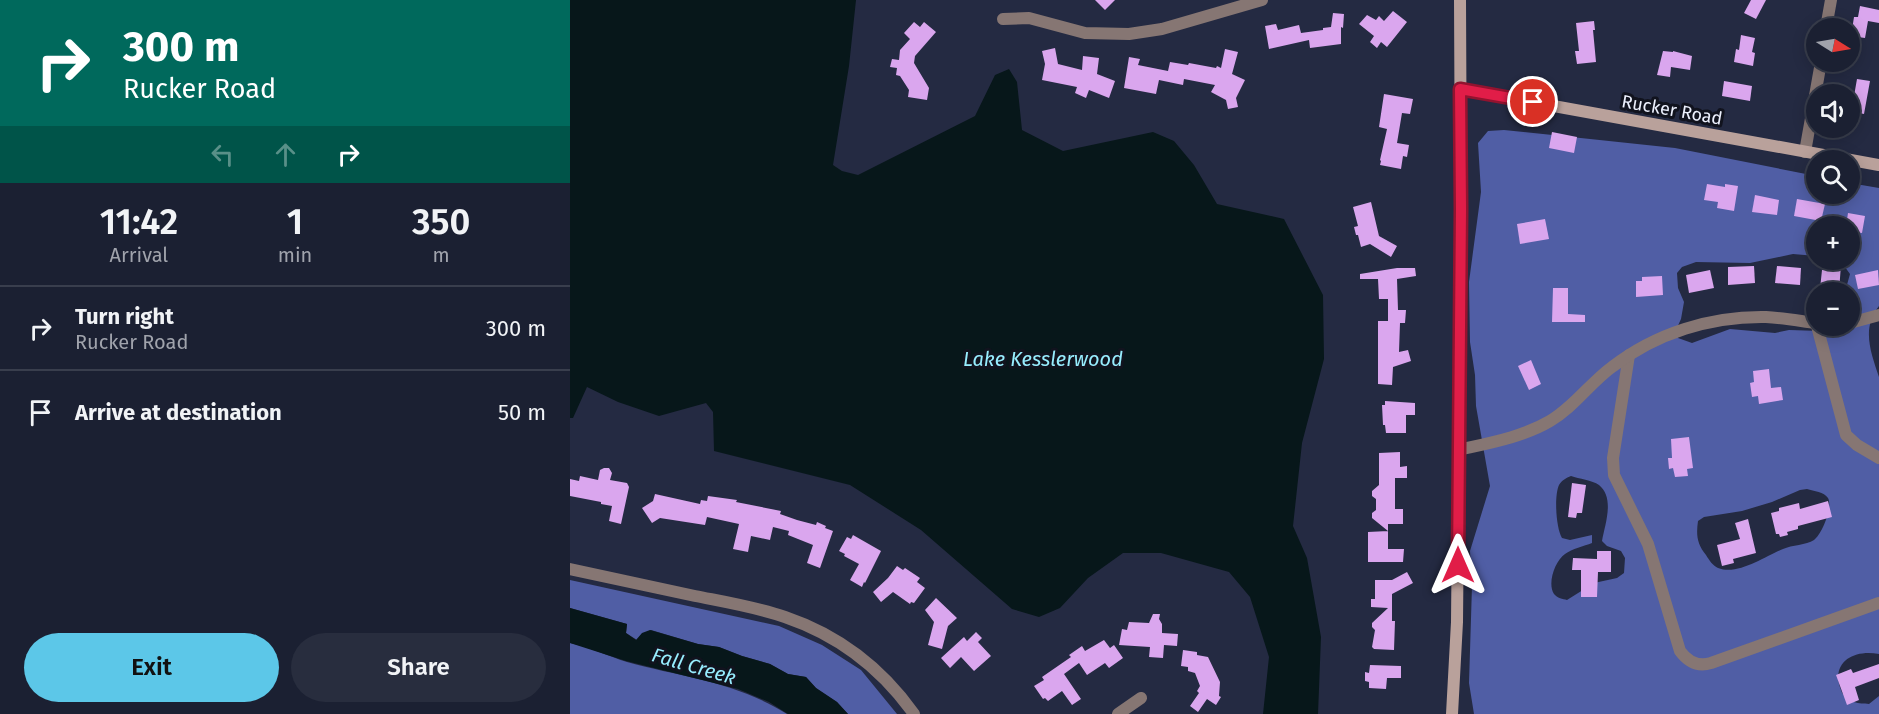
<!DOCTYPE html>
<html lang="en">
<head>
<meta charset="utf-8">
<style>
	:root { --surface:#1b2032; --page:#282d3e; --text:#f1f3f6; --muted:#a0a3ac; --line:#393e4d; --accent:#5cc7e8 }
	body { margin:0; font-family:"Fira Sans",sans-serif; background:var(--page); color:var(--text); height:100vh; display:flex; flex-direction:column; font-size:22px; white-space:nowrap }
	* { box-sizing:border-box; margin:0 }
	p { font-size:20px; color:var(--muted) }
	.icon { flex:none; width:33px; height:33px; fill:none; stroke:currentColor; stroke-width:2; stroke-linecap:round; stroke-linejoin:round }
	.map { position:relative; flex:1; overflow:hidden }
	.details { display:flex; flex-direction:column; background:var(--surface); width:570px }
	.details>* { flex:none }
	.top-card { background:#00695c; color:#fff; overflow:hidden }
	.needle { width:39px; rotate:101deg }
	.fabs { position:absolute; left:1236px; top:18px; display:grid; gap:12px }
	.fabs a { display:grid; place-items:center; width:54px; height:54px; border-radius:50%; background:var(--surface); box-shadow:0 3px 15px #0003,0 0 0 2px var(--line); font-size:30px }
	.pin { position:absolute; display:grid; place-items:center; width:51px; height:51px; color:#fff; margin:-26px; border:3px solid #fff; border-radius:50%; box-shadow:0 2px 6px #0007 }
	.me { position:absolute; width:66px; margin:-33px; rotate:0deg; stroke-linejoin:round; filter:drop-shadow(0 0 4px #0008) }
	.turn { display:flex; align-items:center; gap:21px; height:126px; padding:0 24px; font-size:27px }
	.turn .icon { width:78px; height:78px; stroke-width:2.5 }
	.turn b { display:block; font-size:42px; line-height:51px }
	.lanes { display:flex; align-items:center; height:57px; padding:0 24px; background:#0003; justify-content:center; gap:30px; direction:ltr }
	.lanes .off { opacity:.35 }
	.eta { display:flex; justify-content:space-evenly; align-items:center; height:102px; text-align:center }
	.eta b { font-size:36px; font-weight:600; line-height:42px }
	.cta { display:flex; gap:12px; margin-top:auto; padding:12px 24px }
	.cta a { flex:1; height:69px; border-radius:36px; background:var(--accent); color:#111; font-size:24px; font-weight:600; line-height:69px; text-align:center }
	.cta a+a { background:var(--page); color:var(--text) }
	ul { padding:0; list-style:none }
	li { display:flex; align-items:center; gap:18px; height:84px; padding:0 24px; border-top:2px solid var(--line) }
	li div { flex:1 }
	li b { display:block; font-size:22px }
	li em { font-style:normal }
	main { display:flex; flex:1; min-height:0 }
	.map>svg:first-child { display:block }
	.forest { fill:#505ea5; fill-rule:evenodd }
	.water { fill:#07171a }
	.building { fill:#daa6ee }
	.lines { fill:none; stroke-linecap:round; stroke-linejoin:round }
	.street { stroke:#867673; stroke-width:12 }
	.secondary { stroke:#b9a19b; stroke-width:12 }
	.route-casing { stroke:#92132f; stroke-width:15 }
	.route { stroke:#e11d48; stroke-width:10 }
	.labels { text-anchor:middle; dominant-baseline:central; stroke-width:6; stroke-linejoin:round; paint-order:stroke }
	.street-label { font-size:18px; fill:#ecf0fd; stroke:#11131e }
	.water-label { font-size:20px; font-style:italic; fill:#97edfe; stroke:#11131e }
</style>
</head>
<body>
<main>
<section class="details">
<div class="top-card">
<div class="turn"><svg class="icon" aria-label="right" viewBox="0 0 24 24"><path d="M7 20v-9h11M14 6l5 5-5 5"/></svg><div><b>300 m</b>Rucker Road</div></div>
<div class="lanes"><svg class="icon off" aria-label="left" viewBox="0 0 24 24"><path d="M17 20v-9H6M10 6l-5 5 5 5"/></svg><svg class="icon off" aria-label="ahead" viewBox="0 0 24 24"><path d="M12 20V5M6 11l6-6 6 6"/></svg><svg class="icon" aria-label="right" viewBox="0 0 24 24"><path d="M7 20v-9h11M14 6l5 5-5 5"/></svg></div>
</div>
<div class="eta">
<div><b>11:42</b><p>Arrival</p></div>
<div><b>1</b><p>min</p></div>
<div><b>350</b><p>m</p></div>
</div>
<ul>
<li><svg class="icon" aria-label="right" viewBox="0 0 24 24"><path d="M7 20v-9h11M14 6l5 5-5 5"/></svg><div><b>Turn right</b><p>Rucker Road</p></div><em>300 m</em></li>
<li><svg class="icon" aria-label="arrive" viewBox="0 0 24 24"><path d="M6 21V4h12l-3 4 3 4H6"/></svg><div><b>Arrive at destination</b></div><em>50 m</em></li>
</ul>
<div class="cta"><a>Exit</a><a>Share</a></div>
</section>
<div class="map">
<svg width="1309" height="714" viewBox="0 0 1309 714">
	<rect width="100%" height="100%" fill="#242a42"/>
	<!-- forest -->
	<g class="forest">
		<path d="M934 130 1105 148 1246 176V194H1280V183L1309 188V306C1291 328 1301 353 1309 377V654C1284 649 1260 662 1271 690 1273 696 1278 701 1284 702 1289 704 1294 703 1299 704L1309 696V714H904L899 683 902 586 900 551 920 486 906 406 905 375 900 342 899 282 911 192 908 143 918 131ZM1246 226H1280V260H1263L1272 263 1280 274 1275 292H1280V326H1260L1251 331 1219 330 1205 333 1160 329 1122 343 1108 338 1105 332 1111 319 1114 302 1108 288 1107 273 1112 267 1126 262 1180 263 1223 254 1246 256ZM1001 476C1009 479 1022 480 1029 485 1045 498 1035 524 1032 541L1037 546 1051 551 1055 558 1054 573 1047 578 1024 583 997 600C993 599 987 598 984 594 977 583 985 561 995 554 1002 549 1014 546 1022 543V535L1000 540 992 538C986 528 984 496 989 485 992 480 996 478 1001 476ZM1237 489C1244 491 1254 492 1258 498 1263 507 1252 534 1244 540 1236 545 1222 545 1213 549 1195 556 1168 576 1148 568 1143 566 1139 560 1136 555 1127 544 1126 535 1128 521L1134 517 1172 511 1202 502 1230 490Z"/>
		<polygon points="0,580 209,626 252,645 291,670 327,714 278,714 267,702 246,688 236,677 218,674 200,664 172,656 149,647 128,644 81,630 67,640 56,633 57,624 0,608"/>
		<path d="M0 643C19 647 38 656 57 662 115 678 164 681 217 714H0Z"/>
	</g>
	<!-- water -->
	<g class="water">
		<polygon points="0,0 286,0 279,66 263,165 272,171 288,175 405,116 425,75 439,69 447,82 452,130 493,151 583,132 604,141 624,165 647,204 714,219 753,295 754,359 732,443 723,526 737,558 751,637 748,714 693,714 699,657 680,597 659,572 591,553 553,553 518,578 490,608 469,617 442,609 351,530 280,485 144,451 143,412 136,403 89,416 48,402 17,387 3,418 0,418"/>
		<polygon points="0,608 57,624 56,633 66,640 72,633 80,630 128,644 149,647 172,656 200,664 218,674 236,677 246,688 267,702 278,714 218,714 199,702 168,689 56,661 0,643"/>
	</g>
	<!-- building -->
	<g class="building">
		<polygon points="525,0 545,0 535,10"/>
		<polygon points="1181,0 1196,0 1186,19 1174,13"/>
		<polygon points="1290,6 1309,10 1309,23 1298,21 1295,38 1281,36 1284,17 1288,17"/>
		<polygon points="823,11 837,22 817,47 811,42 807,48 800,42 804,36 789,24 797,15 806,20 809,16 814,21"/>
		<polygon points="763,13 774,14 773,28 771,27 771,44 740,48 739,40 699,49 695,26 706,24 708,30 729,25 731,33 753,30 753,28 761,27"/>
		<polygon points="1024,21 1025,30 1023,30 1026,62 1007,64 1005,51 1009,51 1006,23"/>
		<polygon points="344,22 350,27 354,22 366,32 345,56 344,63 359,88 357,100 338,97 339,90 330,76 326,75 327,68 320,67 322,59 329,60 330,50 340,39 334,33"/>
		<polygon points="1171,35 1185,38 1182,52 1185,53 1183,66 1164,62 1166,49 1169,50"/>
		<polygon points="485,48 488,64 512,70 513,56 529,58 527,74 545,81 539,98 519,90 516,98 505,93 507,87 472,80 475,64 472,51"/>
		<polygon points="655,49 668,52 662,74 675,80 666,98 668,107 658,109 656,100 641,92 645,85 614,79 613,85 589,80 586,94 554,88 559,57 570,59 568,65 598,71 600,62 618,65 619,63 646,68 647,66 651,68"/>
		<polygon points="1093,51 1103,52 1103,51 1122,56 1120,70 1101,67 1100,77 1087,75"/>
		<polygon points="1287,79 1300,81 1294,114 1280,111 1280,95 1284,96"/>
		<polygon points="1154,81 1182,86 1180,101 1152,96"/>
		<polygon points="814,94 843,99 840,114 832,113 827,143 839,145 837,157 833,156 831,169 810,165 811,161 810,160 817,129 809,127"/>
		<polygon points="982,132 1007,137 1004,153 979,148"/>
		<polygon points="1137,184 1155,187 1155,184 1168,186 1164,211 1147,208 1148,202 1134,200"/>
		<polygon points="1185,195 1209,200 1207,215 1182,212"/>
		<polygon points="1227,199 1255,204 1251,221 1224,216"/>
		<polygon points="801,202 809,236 827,246 821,257 800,244 791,247 788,235 786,235 784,227 788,226 783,207"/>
		<polygon points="1278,213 1295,216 1292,233 1280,231 1280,226 1276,226"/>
		<polygon points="975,219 979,239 950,244 947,224"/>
		<polygon points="1257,264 1271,265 1269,291 1250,289 1252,270 1256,270"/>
		<polygon points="1184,266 1185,283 1158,285 1158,267"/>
		<polygon points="1207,266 1231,268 1230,285 1205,283"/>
		<polygon points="827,268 845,268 846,276 827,279 828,310 836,310 835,323 830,323 829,352 838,350 841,361 823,367 822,385 808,384 808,321 818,321 818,299 809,299 808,279 790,279 790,274"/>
		<polygon points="1140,270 1144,288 1119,293 1116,275"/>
		<polygon points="1308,270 1309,285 1288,289 1285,275"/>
		<polygon points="1092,276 1093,295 1066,297 1066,281 1072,281 1072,277"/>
		<polygon points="983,288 998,288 998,314 1015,315 1015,322 982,322"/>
		<polygon points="961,360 971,384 959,390 948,366"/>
		<polygon points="1199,369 1201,388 1211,387 1213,400 1189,404 1188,396 1182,397 1180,383 1184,382 1183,371"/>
		<polygon points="815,401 845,403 845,415 836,415 836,433 816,433 815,425 813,425 812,405 815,405"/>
		<polygon points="1119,437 1123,468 1117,469 1118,476 1105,477 1103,468 1099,469 1098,458 1102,458 1101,439"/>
		<polygon points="830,452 830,467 837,466 837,478 825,478 825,509 833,509 833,524 818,524 818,549 834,549 833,562 798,562 798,532 818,531 802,518 802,513 806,510 806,499 802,496 802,491 809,485 809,453"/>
		<polygon points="34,468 39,468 42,473 40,480 57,483 59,487 51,524 39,521 42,506 31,504 31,502 0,496 0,479 9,481 10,476 28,480 30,470"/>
		<polygon points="1002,483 1016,485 1012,513 1007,513 1006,518 998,517"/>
		<polygon points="85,494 130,504 131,500 137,501 138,496 167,500 166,502 211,511 210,514 227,520 246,525 247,522 256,526 255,528 263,531 250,568 237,563 243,545 218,535 219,531 203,527 200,540 181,536 178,552 163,549 169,524 137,517 135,525 90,518 82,523 72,508 83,501"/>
		<polygon points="1258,501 1262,517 1228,526 1228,529 1217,532 1218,535 1210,537 1209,534 1206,534 1201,513 1209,511 1209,508 1229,503 1230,509"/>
		<polygon points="1178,519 1186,553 1163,559 1164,563 1152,566 1147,545 1170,539 1165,523"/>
		<polygon points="283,535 311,551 295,583 294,582 292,587 280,580 289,564 274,556 275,554 269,551 277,537 281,539"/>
		<polygon points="1027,551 1041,551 1041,572 1028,572 1027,597 1011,597 1011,570 1002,570 1003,558 1027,559"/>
		<polygon points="327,566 333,570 335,568 350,578 347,582 355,588 344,603 341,602 340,604 323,592 311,602 303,592 318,578"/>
		<polygon points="837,572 843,583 822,594 822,621 825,621 824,650 804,649 802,647 805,630 802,627 802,623 818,608 801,607 801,599 805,599 805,580 822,580"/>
		<polygon points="366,598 387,618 378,626 372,649 358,645 364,622 355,610"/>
		<polygon points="583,614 590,614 589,619 592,624 592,633 608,634 607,646 594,645 593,658 579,657 580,647 549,645 552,629 557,630 559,622 579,623"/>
		<polygon points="406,632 412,638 408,642 421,656 404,671 391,657 380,668 371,658 394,637 397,641"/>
		<polygon points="534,640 540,648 544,645 553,658 539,668 535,663 517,675 509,663 494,674 511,699 502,705 492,691 478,701 475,698 473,699 464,686 474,680 472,677 501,657 499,655 512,646 515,651"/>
		<polygon points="613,650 627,652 627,655 638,657 650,682 649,696 651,697 646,705 637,699 628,712 620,706 629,693 627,691 630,686 625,673 618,671 618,667 611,666"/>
		<polygon points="1309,664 1309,678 1285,687 1289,700 1277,705 1266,675 1281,669 1283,673"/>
		<polygon points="800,665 831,666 831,678 817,678 816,689 799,688 799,682 795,681 795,672 799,673"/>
	</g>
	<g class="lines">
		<!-- street -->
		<g class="street">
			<polyline points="433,19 459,18 515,33 559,34 592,29 692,0"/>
			<polyline points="1256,28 1261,0"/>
			<polyline points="1235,152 1251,62"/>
			<polyline points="1280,323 1309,315"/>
			<polyline points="1247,326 1276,435 1287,445 1309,458"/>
			<path d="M1059 355 1043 458 1044 475 1078 544 1110 651C1118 662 1128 667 1141 663L1309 603"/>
			<path d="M888 450C919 443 953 437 980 421 1004 407 1020 383 1042 367 1086 333 1141 316 1196 317 1213 318 1230 321 1246 323"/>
			<path d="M0 569C42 578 84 587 125 596 155 602 186 607 215 617 268 635 312 669 344 714"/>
			<polyline points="548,714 571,698"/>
		</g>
		<!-- secondary -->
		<g class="secondary">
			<polyline points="890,89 1309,165"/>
			<polyline points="882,714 887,622 891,209 890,0"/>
		</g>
	</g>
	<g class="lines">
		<defs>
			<polyline id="route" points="888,565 891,209 890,89 963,102"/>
		</defs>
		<!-- route casing -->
		<use href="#route" class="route-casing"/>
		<!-- route -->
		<use href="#route" class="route"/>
	</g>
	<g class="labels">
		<!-- street labels -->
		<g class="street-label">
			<text transform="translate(1102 110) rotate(10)">Rucker Road</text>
		</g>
		<!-- water labels -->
		<g class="water-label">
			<text x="473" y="359">Lake Kesslerwood</text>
			<text transform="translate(124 666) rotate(16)">Fall Creek</text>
		</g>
	</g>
</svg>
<div class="fabs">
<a><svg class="needle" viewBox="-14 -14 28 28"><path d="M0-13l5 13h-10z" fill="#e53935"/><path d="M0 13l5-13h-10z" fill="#a0a3ac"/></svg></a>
<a><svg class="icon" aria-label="sound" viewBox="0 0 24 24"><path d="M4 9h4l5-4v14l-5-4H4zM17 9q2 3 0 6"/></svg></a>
<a><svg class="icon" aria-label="search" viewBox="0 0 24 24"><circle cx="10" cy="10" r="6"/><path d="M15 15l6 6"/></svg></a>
<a>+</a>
<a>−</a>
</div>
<div class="pin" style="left:963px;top:102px;background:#d93025"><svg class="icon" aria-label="arrive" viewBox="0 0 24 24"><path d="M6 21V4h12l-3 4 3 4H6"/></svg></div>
<svg class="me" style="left:888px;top:565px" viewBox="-20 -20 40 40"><path d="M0-17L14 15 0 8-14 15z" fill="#e11d48" stroke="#fff" stroke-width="4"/></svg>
</div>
</main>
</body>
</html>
